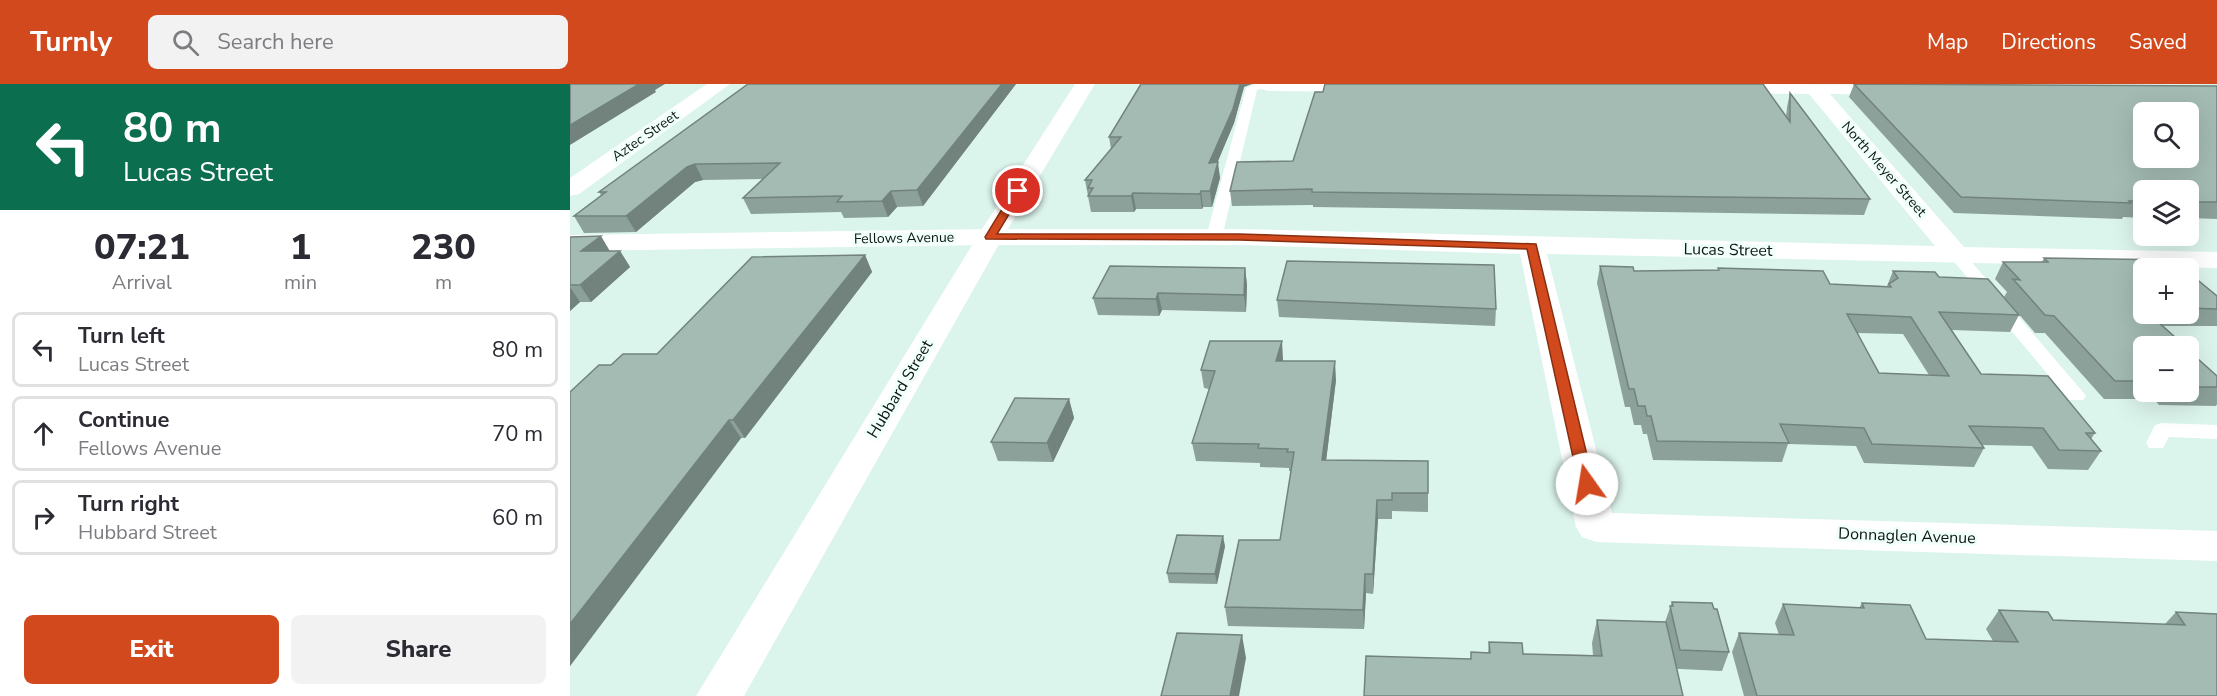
<!DOCTYPE html>
<html lang="en">
<head>
<meta charset="utf-8">
<style>
	:root { --surface:#fff; --page:#f2f2f3; --text:#2b2b33; --muted:#7c7c81; --line:#e1e1e2; --accent:#d1491c }
	body { margin:0; font-family:"Nunito Sans",sans-serif; background:var(--page); color:var(--text); height:100vh; display:flex; flex-direction:column; font-size:22px; white-space:nowrap }
	* { box-sizing:border-box; margin:0 }
	p { font-size:20px; color:var(--muted) }
	.icon { flex:none; width:33px; height:33px; fill:none; stroke:currentColor; stroke-width:2; stroke-linecap:round; stroke-linejoin:round }
	.map { position:relative; flex:1; overflow:hidden }
	.sheet { display:flex; flex-direction:column; background:var(--surface); width:570px }
	.sheet>* { flex:none }
	.top-card { background:#0b6e4f; color:#fff; overflow:hidden }
	.controls { position:absolute; left:1563px; top:18px; display:grid; gap:12px }
	.controls a { display:grid; place-items:center; width:66px; height:66px; border-radius:9px; background:var(--surface); box-shadow:0 6px 24px #0002; font-size:30px }
	.pin { position:absolute; display:grid; place-items:center; width:51px; height:51px; color:#fff; margin:-26px; border:3px solid #fff; border-radius:50%; box-shadow:0 2px 6px #0007 }
	.me { position:absolute; width:66px; margin:-33px; rotate:347deg; stroke-linejoin:round; filter:drop-shadow(0 0 4px #0008) }
	.turn { display:flex; align-items:center; gap:21px; height:126px; padding:0 24px; font-size:27px }
	.turn .icon { width:78px; height:78px; stroke-width:2.5 }
	.turn b { display:block; font-size:42px; line-height:51px }
	.eta { display:flex; justify-content:space-evenly; align-items:center; height:102px; text-align:center }
	.eta b { font-size:36px; font-weight:800; line-height:42px }
	.action { display:flex; gap:12px; margin-top:auto; padding:12px 24px }
	.action a { flex:1; height:69px; border-radius:9px; background:var(--accent); color:#fff; font-size:24px; font-weight:800; line-height:69px; text-align:center }
	.action a+a { background:var(--page); color:var(--text) }
	ul { padding:0; list-style:none }
	li { display:flex; align-items:center; gap:18px; height:75px; margin:0 12px 9px; padding:0 12px; border:3px solid var(--line); border-radius:9px }
	li div { flex:1 }
	li b { display:block; font-size:22px }
	li em { font-style:normal }
	header { display:flex; align-items:center; gap:36px; box-sizing:border-box; height:84px; padding:0 30px; background:var(--accent); color:#fff }
	header strong { font-size:28px }
	nav { display:flex; gap:33px; margin-inline-start:auto; font-size:21px }
	.search { width:420px; height:54px; background:var(--page); display:flex; align-items:center; gap:15px; box-sizing:border-box; padding:0 21px; border-radius:9px; color:var(--muted); font-size:22px }
	main { display:flex; flex:1; min-height:0 }
	.map>svg:first-child { display:block }
	.lines { fill:none; stroke-linecap:round; stroke-linejoin:round }
	.lane { fill:#fff; fill-rule:evenodd }
	.street { fill:#fff; fill-rule:evenodd }
	.secondary { fill:#fff; fill-rule:evenodd }
	.wall { fill:#8ca19a; fill-rule:evenodd }
	.shaded-wall { fill:#72837d }
	.building { fill:#a3bbb3; stroke:#72837d; stroke-width:1.5; fill-rule:evenodd }
	.route { fill:#d1491c; stroke:#882f12; stroke-width:1.5 }
	.labels { text-anchor:middle; dominant-baseline:central; stroke-width:6; stroke-linejoin:round; paint-order:stroke }
	.far-street-label { font-size:14px; fill:#0d1614; stroke:#f0fffa }
	.street-label { font-size:16px; fill:#0d1614; stroke:#f0fffa }
</style>
</head>
<body>
<header>
<strong>Turnly</strong>
<div class="search"><svg class="icon" aria-label="search" viewBox="0 0 24 24"><circle cx="10" cy="10" r="6"/><path d="M15 15l6 6"/></svg>Search here</div>
<nav><a>Map</a><a>Directions</a><a>Saved</a></nav>
</header>
<main>
<section class="sheet">
<div class="top-card">
<div class="turn"><svg class="icon" aria-label="left" viewBox="0 0 24 24"><path d="M17 20v-9H6M10 6l-5 5 5 5"/></svg><div><b>80 m</b>Lucas Street</div></div>
</div>
<div class="eta">
<div><b>07:21</b><p>Arrival</p></div>
<div><b>1</b><p>min</p></div>
<div><b>230</b><p>m</p></div>
</div>
<ul>
<li><svg class="icon" aria-label="left" viewBox="0 0 24 24"><path d="M17 20v-9H6M10 6l-5 5 5 5"/></svg><div><b>Turn left</b><p>Lucas Street</p></div><em>80 m</em></li>
<li><svg class="icon" aria-label="ahead" viewBox="0 0 24 24"><path d="M12 20V5M6 11l6-6 6 6"/></svg><div><b>Continue</b><p>Fellows Avenue</p></div><em>70 m</em></li>
<li><svg class="icon" aria-label="right" viewBox="0 0 24 24"><path d="M7 20v-9h11M14 6l5 5-5 5"/></svg><div><b>Turn right</b><p>Hubbard Street</p></div><em>60 m</em></li>
</ul>
<div class="action"><a>Exit</a><a>Share</a></div>
</section>
<div class="map">
<svg width="1647" height="612" viewBox="0 0 1647 612">
	<rect width="100%" height="100%" fill="#dbf4ec"/>
	<g class="lines">
		<!-- lane -->
		<g class="lane">
			<polygon points="685,0 704,1 687,6 652,153 644,158 639,156 636,153 676,4"/>
			<polygon points="1387,166 1393,168 1513,308 1516,312 1513,316 1499,316 1381,174 1379,171"/>
			<polygon points="1592,339 1647,341 1647,355 1599,353 1593,364 1579,364 1576,359 1585,341"/>
		</g>
		<!-- street -->
		<g class="street">
			<polygon points="137,0 160,0 9,110 0,112 0,94"/>
			<polygon points="689,0 807,0 809,2 799,8 698,7 691,5"/>
			<polygon points="1143,0 1334,1 1337,5 1327,11 1260,10 1394,163 1647,168 1647,184 977,170 1042,429 1647,447 1647,477 1026,458 1012,453 1006,443 950,170 669,161 420,161 0,167 0,151 420,145 669,145 1365,162 1239,10 1151,9 1144,7 1141,3"/>
		</g>
		<!-- secondary -->
		<polygon class="secondary" points="505,0 525,0 433,153 174,612 126,612 407,153"/>
	</g>
	<!-- wall -->
	<g class="wall">
		<polygon points="178,0 446,0 353,122 327,123 318,133 274,134 271,128 181,130 173,114 193,95 133,96 125,98 66,148 14,149 4,132 31,111 29,108"/>
		<polygon points="1284,0 1647,2 1647,135 1618,134 1618,106 1574,106 1574,134 1553,133 1552,135 1384,129 1279,13"/>
		<polygon points="674,3 664,39 647,78 650,94 642,123 633,123 632,125 566,125 564,128 521,128 515,96 541,65 539,53"/>
		<polygon points="1220,9 1300,115 1294,131 743,123 743,121 662,122 660,107 723,77 1216,33 1217,23"/>
		<polygon points="0,153 40,167 50,167 60,183 21,218 10,218 0,227"/>
		<polygon points="295,171 302,188 175,354 171,354 0,582 0,308 41,281 87,270"/>
		<polygon points="1474,174 1574,184 1574,230 1618,230 1618,188 1647,212 1647,242 1592,242 1574,262 1574,308 1618,308 1618,266 1647,292 1647,320 1646,322 1589,321 1584,315 1534,315 1475,249 1465,249 1434,213 1437,208 1425,195 1433,178 1472,178"/>
		<path d="M1030 182 1064 187 1148 186V184L1260 200 1317 202 1323 187 1369 193 1449 231 1440 248 1382 246 1411 290 1525 349 1521 355 1531 367 1518 386 1478 385 1462 362 1412 361 1414 364 1404 383 1294 379 1286 362 1218 360 1212 378 1083 376 1077 350H1073L1071 341H1064L1060 323H1055L1027 199ZM1287 249 1333 250 1359 291 1309 289Z"/>
		<polygon points="675,184 677,201 676,228 592,226 589,232 528,231 523,214"/>
		<polygon points="707,216 926,225 925,242 709,233"/>
		<polygon points="713,275 713,277 766,296 756,376 858,409 858,428 822,427 822,435 808,435 803,510 796,509 794,545 658,542 655,523 710,456 721,387 719,387 719,384 690,383 690,379 626,377 622,359 639,305 634,304 631,286"/>
		<polygon points="499,315 504,334 483,378 428,377 421,358"/>
		<polygon points="655,462 647,500 599,499 597,489"/>
		<polygon points="1102,518 1159,568 1152,587 901,575 918,569 919,558 953,570 1023,571 1022,559 1027,536 1095,538"/>
		<polygon points="1292,519 1356,555 1423,557 1416,545 1429,526 1483,536 1595,540 1606,528 1647,530 1647,612 1174,612 1162,568 1169,549 1209,551 1205,539 1213,520 1289,524"/>
	</g>
	<!-- shaded-wall -->
	<g class="shaded-wall">
		<polygon points="69,0 95,0 85,6 86,8 0,61 0,41"/>
		<polygon points="432,0 446,0 353,122 347,106"/>
		<polygon points="670,0 682,0 674,3 664,39 641,94 639,79"/>
		<polygon points="648,78 650,94 642,123 640,107"/>
		<polygon points="125,80 133,96 125,98 66,148 56,132 117,83"/>
		<polygon points="321,107 327,123 318,133 312,117"/>
		<polygon points="631,107 633,123 632,125 630,110"/>
		<polygon points="563,109 566,125 564,128 561,112"/>
		<polygon points="31,152 41,169 11,167"/>
		<polygon points="50,167 60,183 21,218 10,201"/>
		<polygon points="295,171 302,188 175,354 163,336"/>
		<polygon points="675,184 677,201 676,228 674,211"/>
		<polygon points="0,203 10,218 0,227"/>
		<polygon points="588,209 592,226 589,232 586,215"/>
		<polygon points="712,257 713,275 708,295 706,277"/>
		<polygon points="765,277 766,296 754,394 752,376"/>
		<polygon points="499,315 504,334 483,378 477,359"/>
		<polygon points="159,336 171,354 0,582 0,540"/>
		<polygon points="807,416 808,435 803,510 803,490"/>
		<polygon points="653,452 655,462 647,500 645,490"/>
		<polygon points="795,490 796,509 794,545 793,526"/>
		<polygon points="672,551 676,574 669,612 660,612"/>
	</g>
	<!-- building -->
	<g class="building">
		<polygon points="0,0 69,0 0,41"/>
		<polygon points="178,0 432,0 347,106 321,107 312,117 267,118 272,112 173,114 210,79 125,80 117,83 56,132 4,132 36,108 29,108"/>
		<polygon points="571,0 670,0 663,25 639,79 648,78 640,107 631,107 630,110 563,109 561,112 518,112 523,104 518,104 522,96 515,96 551,53 539,53"/>
		<polygon points="755,0 1193,0 1220,38 1220,9 1300,115 742,108 742,105 660,107 667,78 723,77 745,8 753,8"/>
		<path d="M1284 0 1647 2V118H1618V106H1574V117H1559L1561 119 1391 113ZM1574 28H1618V74H1574Z"/>
		<polygon points="31,152 11,167 50,167 10,201 0,201 0,153"/>
		<polygon points="295,171 163,336 159,336 0,540 0,308 29,281 41,281 53,270 87,270 182,173"/>
		<polygon points="1474,174 1604,176 1614,184 1574,184 1574,230 1579,230 1615,262 1574,262 1574,297 1545,297 1484,232 1475,231 1443,195 1450,196 1433,178 1478,178"/>
		<polygon points="717,177 924,181 926,225 707,216"/>
		<polygon points="540,182 675,184 674,211 588,209 586,215 523,214"/>
		<path d="M1030 182 1063 183 1064 187 1149 186 1148 184 1253 187 1260 200 1321 203 1319 200 1328 194 1323 187 1365 188 1369 193 1418 195 1449 231 1369 228 1411 290 1478 292 1525 349H1516L1531 367 1489 366 1473 344 1399 342 1414 364 1302 360 1294 344 1210 340 1219 359 1087 357 1081 332H1077L1075 322H1068L1064 305H1059ZM1277 230 1341 233 1379 292 1309 289Z"/>
		<polygon points="1618,188 1647,212 1647,225 1618,224"/>
		<polygon points="640,257 712,257 706,277 765,277 752,376 858,377 858,409 822,409 822,416 807,416 803,490 795,490 793,526 655,523 669,456 710,456 724,368 717,368 718,365 688,364 689,360 622,359 645,287 631,286"/>
		<polygon points="1618,266 1647,292 1647,303 1618,303"/>
		<polygon points="445,314 499,315 477,359 421,358"/>
		<polygon points="607,451 653,452 645,490 597,489"/>
		<polygon points="1102,518 1142,519 1144,525 1147,525 1159,568 1110,566 1100,522 1103,522"/>
		<polygon points="1292,519 1340,521 1356,555 1448,558 1429,526 1478,528 1483,536 1615,541 1606,528 1647,530 1647,612 1187,612 1169,549 1224,551 1213,520 1294,524"/>
		<polygon points="1027,536 1096,538 1113,612 794,612 796,572 901,575 901,568 920,569 919,558 952,559 953,570 1032,572"/>
		<polygon points="607,549 672,551 660,612 591,612"/>
	</g>
	<!-- route -->
	<polygon class="route" points="448,104 453,107 427,150 669,150 966,160 1024,400 1017,405 1009,400 957,165 669,156 416,155 415,153 443,107"/>
	<g class="labels">
		<!-- far-street labels -->
		<g class="far-street-label">
			<text transform="translate(75 52) rotate(-35)">Aztec Street</text>
			<text transform="translate(1314 85) rotate(49)">North Meyer Street</text>
			<text transform="translate(334 154) rotate(-1)">Fellows Avenue</text>
		</g>
		<!-- street labels -->
		<g class="street-label">
			<text transform="translate(1158 166) rotate(1)">Lucas Street</text>
			<text transform="translate(330 305) rotate(-59)">Hubbard Street</text>
			<text transform="translate(1337 452) rotate(2)">Donnaglen Avenue</text>
		</g>
	</g>
</svg>
<div class="controls">
<a><svg class="icon" aria-label="search" viewBox="0 0 24 24"><circle cx="10" cy="10" r="6"/><path d="M15 15l6 6"/></svg></a>
<a><svg class="icon" aria-label="layers" viewBox="0 0 24 24"><path d="M12 4l9 5-9 5-9-5zM3 14l9 5 9-5"/></svg></a>
<a>+</a>
<a>−</a>
</div>
<div class="pin" style="left:448px;top:107px;background:#d93025"><svg class="icon" aria-label="arrive" viewBox="0 0 24 24"><path d="M6 21V4h12l-3 4 3 4H6"/></svg></div>
<svg class="me" style="left:1017px;top:400px" viewBox="-20 -20 40 40"><circle r="19" fill="#fff"/><path d="M0-13L10 11 0 6-10 11z" fill="#d1491c"/></svg>
</div>
</main>
</body>
</html>
